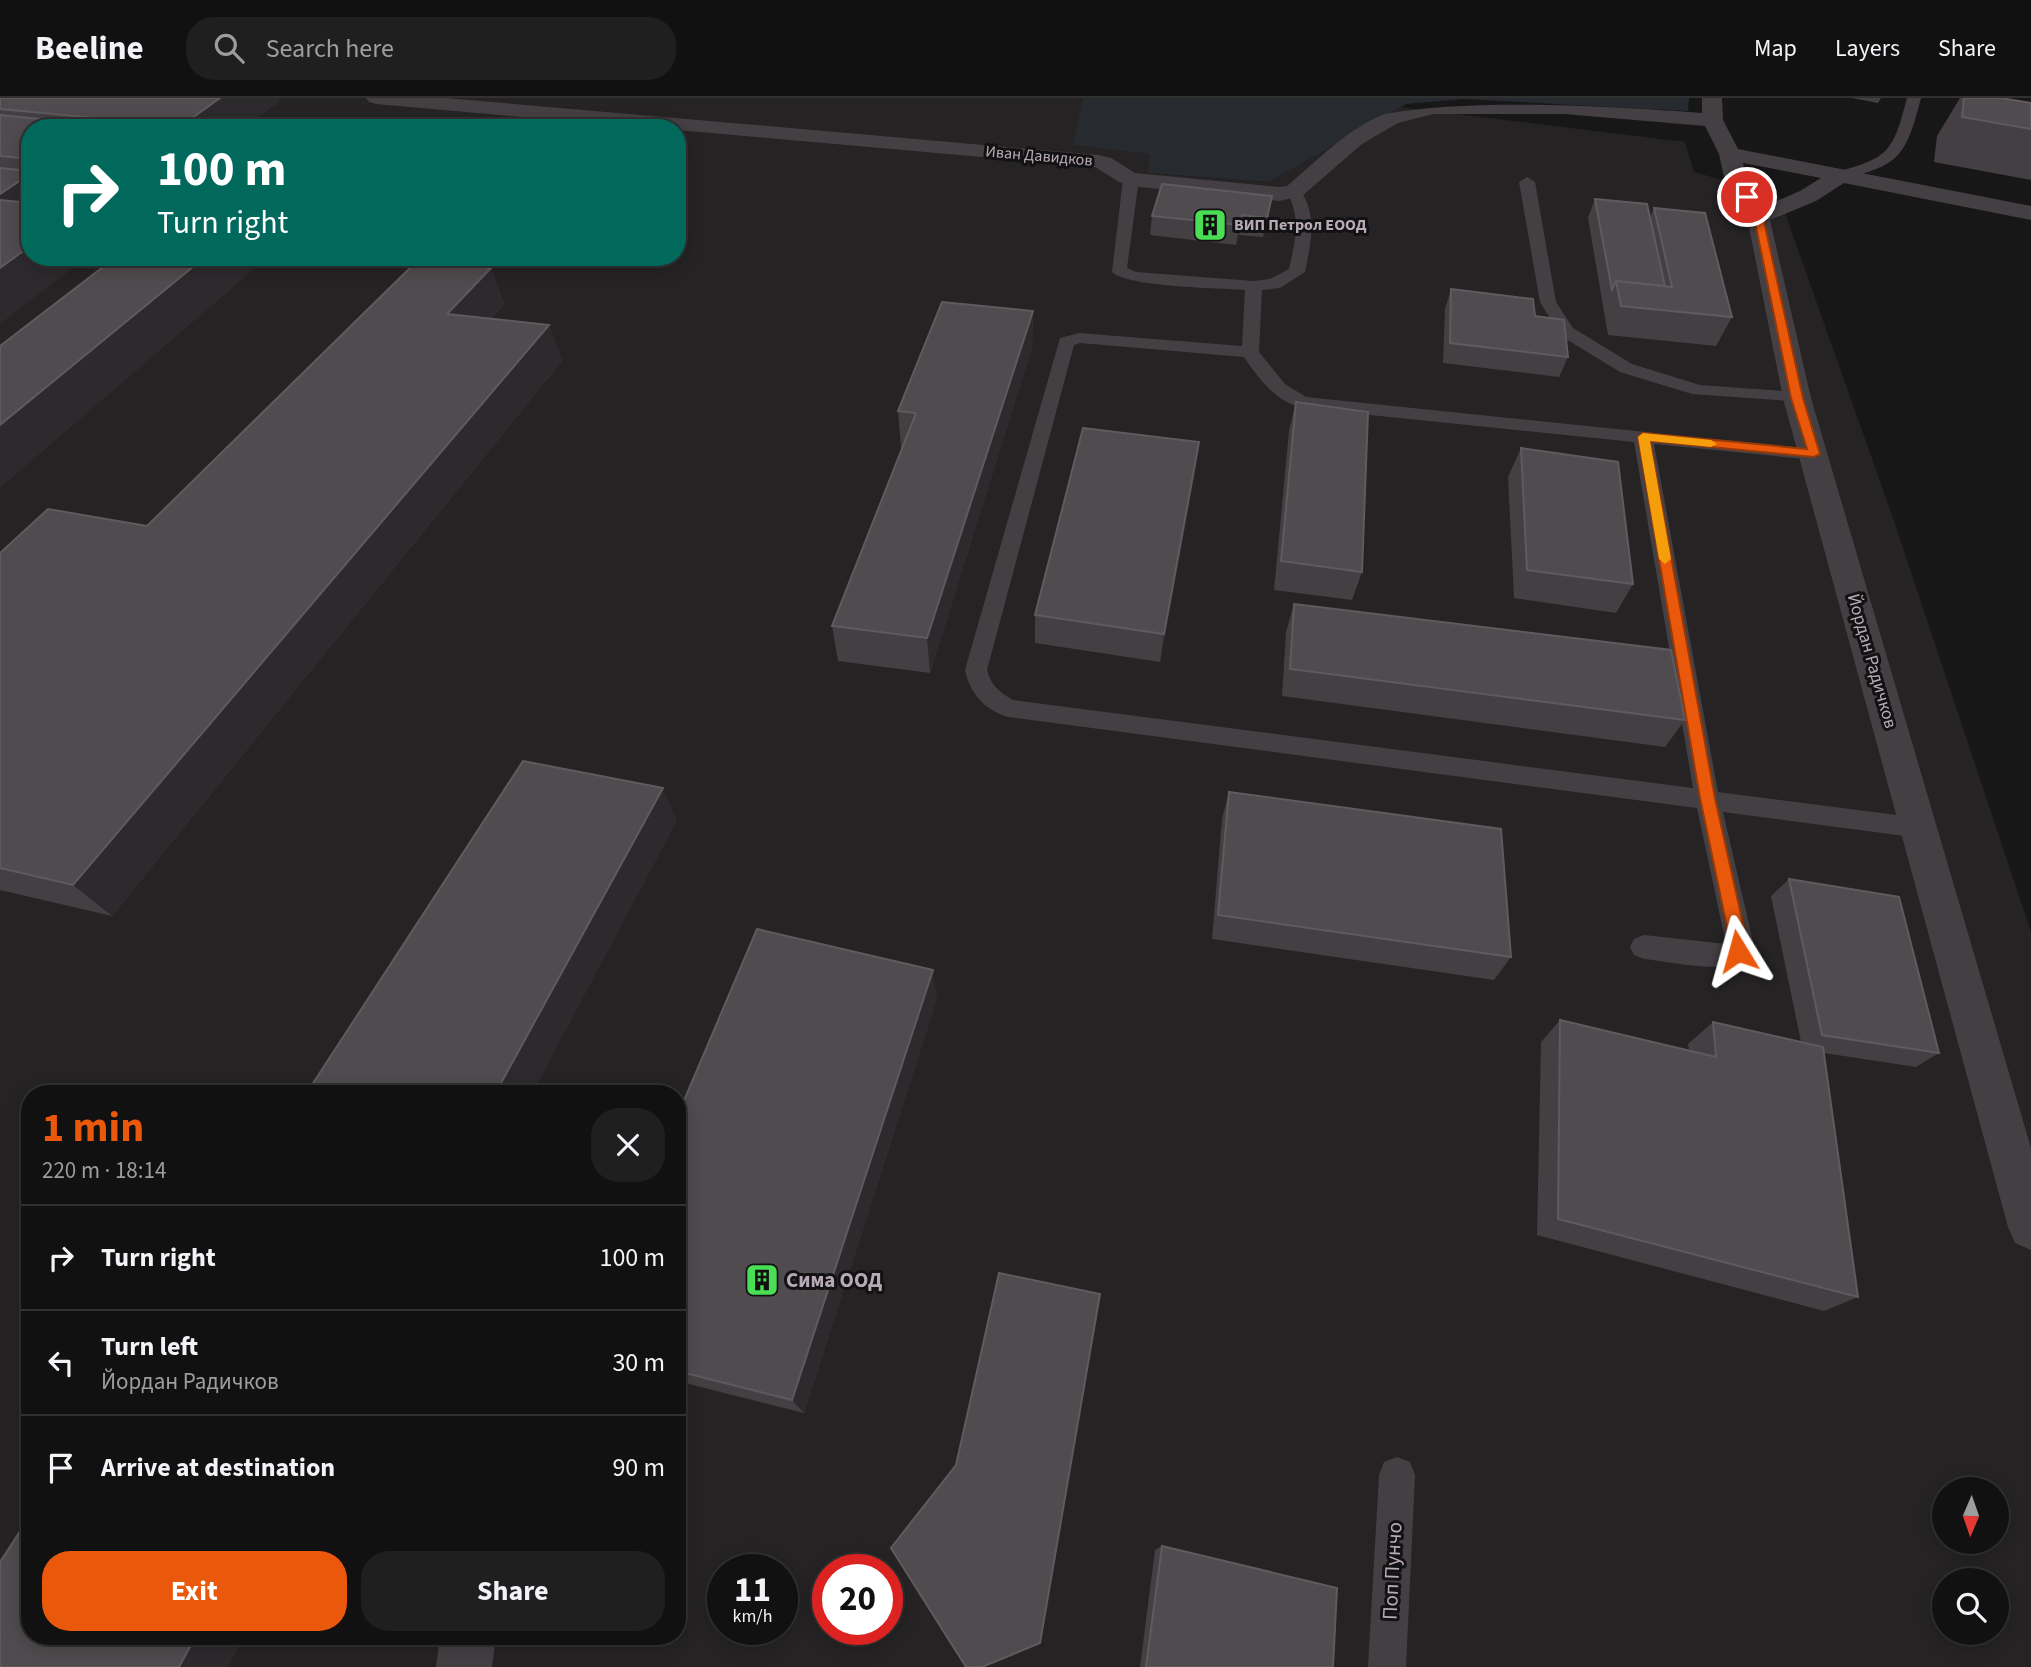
<!DOCTYPE html>
<html lang="en">
<head>
<meta charset="utf-8">
<style>
	:root { --surface:#121112; --page:#1f1f20; --text:#f1f3f6; --muted:#9c9d9f; --line:#313132; --accent:#ea580c }
	body { margin:0; font-family:"Source Sans 3",sans-serif; background:var(--page); color:var(--text); height:100vh; display:flex; flex-direction:column; font-size:26px; white-space:nowrap }
	* { box-sizing:border-box; margin:0 }
	p { font-size:23px; color:var(--muted) }
	.icon { flex:none; width:38px; height:38px; fill:none; stroke:currentColor; stroke-width:2; stroke-linecap:round; stroke-linejoin:round }
	.map { position:relative; flex:1; overflow:hidden }
	.panel { position:absolute; left:21px; top:987px; width:665px; height:560px; display:flex; flex-direction:column; background:var(--surface); border-radius:28px; box-shadow:0 4px 18px #0003,0 0 0 2px var(--line) }
	.panel>* { flex:none }
	.guide { position:absolute; left:21px; top:21px; width:665px; height:147px; border-radius:28px; box-shadow:0 4px 18px #0003,0 0 0 2px var(--line); background:#00695c; color:#fff; overflow:hidden }
	.needle { width:46px; rotate:182deg }
	.buttons { position:absolute; left:1932px; top:1379px; display:grid; gap:14px }
	.buttons a { display:grid; place-items:center; width:77px; height:77px; border-radius:50%; background:var(--surface); box-shadow:0 4px 18px #0003,0 0 0 2px var(--line); font-size:35px }
	.speed { position:absolute; left:707px; top:1456px; display:flex; gap:14px; font-size:35px; font-weight:700; text-align:center }
	.speed>* { display:grid; place-content:center; width:91px; height:91px; border-radius:50%; background:var(--surface); box-shadow:0 4px 18px #0003,0 0 0 2px var(--line); line-height:1 }
	.speed small { font-size:18px; font-weight:400 }
	.speed .limit { border:10px solid #d22; background:#fff; color:#111 }
	.pin { position:absolute; display:grid; place-items:center; width:60px; height:60px; color:#fff; margin:-30px; border:4px solid #fff; border-radius:50%; box-shadow:0 2px 7px #0007 }
	.me { position:absolute; width:77px; margin:-38px; rotate:352deg; stroke-linejoin:round; filter:drop-shadow(0 0 5px #0008) }
	.turn { display:flex; align-items:center; gap:24px; height:147px; padding:0 21px; font-size:32px }
	.turn .icon { width:91px; height:91px; stroke-width:2.5 }
	.turn b { display:block; font-size:49px; line-height:60px }
	.round { display:grid; place-items:center; flex:none; width:74px; height:74px; border-radius:28px; background:var(--page) }
	.head { display:flex; align-items:center; justify-content:space-between; height:119px; padding:0 21px }
	h1 { font-size:42px; font-weight:700; line-height:52px; color:var(--accent) }
	.action { display:flex; gap:14px; margin-top:auto; padding:14px 21px }
	.action a { flex:1; height:80px; border-radius:28px; background:var(--accent); color:#fff; font-size:28px; font-weight:700; line-height:80px; text-align:center }
	.action a+a { background:var(--page); color:var(--text) }
	ul { padding:0; list-style:none }
	li { display:flex; align-items:center; gap:21px; height:105px; padding:0 21px; border-top:2px solid var(--line) }
	li div { flex:1 }
	li b { display:block; font-size:26px }
	li em { font-style:normal }
	header { display:flex; align-items:center; gap:42px; box-sizing:border-box; height:98px; padding:0 35px; background:var(--surface); border-bottom:2px solid var(--line) }
	header strong { font-size:33px }
	nav { display:flex; gap:38px; margin-inline-start:auto; font-size:24px }
	.search { width:490px; height:63px; background:var(--page); display:flex; align-items:center; gap:18px; box-sizing:border-box; padding:0 24px; border-radius:28px; color:var(--muted); font-size:26px }
	.map>svg:first-child { display:block }
	.built { fill:#252324; fill-rule:evenodd }
	.green { fill:#272b30 }
	.lines { fill:none; stroke-linecap:round; stroke-linejoin:round }
	.service { fill:#443f43; fill-rule:evenodd }
	.minor { fill:#443f43; fill-rule:evenodd }
	.wall { fill:#433f42 }
	.shaded-wall { fill:#2c2a2c }
	.building { fill:#4f4b4e; stroke:#605a5e; stroke-width:2 }
	.route { fill:#ea580c; stroke:#983908; stroke-width:2 }
	.slow { fill:#f59e0b }
	.labels { text-anchor:middle; dominant-baseline:central; stroke-width:6; stroke-linejoin:round; paint-order:stroke }
	.far-street-label { font-size:16px; fill:#b7aab6; stroke:#131213 }
	.far-poi-label { font-size:16px; font-weight:bold; fill:#b7aab6; stroke:#131213; text-anchor:start }
	.street-label { font-size:18px; fill:#b7aab6; stroke:#131213 }
	.near-poi-label { font-size:21px; font-weight:bold; fill:#b7aab6; stroke:#131213; text-anchor:start }
	.near-street-label { font-size:21px; fill:#b7aab6; stroke:#131213 }
</style>
</head>
<body>
<header>
<strong>Beeline</strong>
<div class="search"><svg class="icon" aria-label="search" viewBox="0 0 24 24"><circle cx="10" cy="10" r="6"/><path d="M15 15l6 6"/></svg>Search here</div>
<nav><a>Map</a><a>Layers</a><a>Share</a></nav>
</header>
<div class="map">
<svg width="2031" height="1569" viewBox="0 0 2031 1569">
	<rect width="100%" height="100%" fill="#181718"/>
	<!-- built -->
	<path class="built" d="M0 0H1083L1074 47 1150 56 1149 75 1269 84 1398 9 1685 44 1694 74 1779 98 1893 420 2031 834V1569H0ZM30 30H677V159H30ZM30 996H677V1538H30ZM1944 1391H1997V1444H1944ZM723 1472H782V1531H723ZM828 1472H887V1531H828ZM1944 1482H1997V1535H1944Z"/>
	<!-- green -->
	<polygon class="green" points="1083,0 1689,0 1688,13 1464,1 1406,6 1269,84 1148,75 1149,56 1073,47"/>
	<g class="lines">
		<!-- service -->
		<g class="service">
			<path d="M1907 0H1921C1906 58 1900 68 1841 81L1836 80 1834 77 1836 74C1890 60 1893 53 1907 0Z"/>
			<path d="M1131 76 1139 81 1127 170 1136 174 1254 183 1270 181 1289 171C1295 144 1302 119 1286 93L1289 90H1299C1318 117 1311 143 1305 174L1280 190 1262 192 1259 254 1285 286 1306 299 1821 352 1824 356 1821 360 1814 362 1654 346 1718 694 1920 720 1929 723 1933 730 1929 737 1920 740 1723 714 1754 848C1751 853 1749 859 1745 863 1730 877 1666 863 1644 861L1634 857 1630 849 1634 841 1644 837 1726 846 1697 710 1008 619C985 612 970 596 965 572L1060 240 1079 235 1242 248 1245 192C1220 190 1126 189 1112 174L1123 81ZM1080 245 1244 259C1259 281 1275 303 1302 310L1634 344 1693 690 1013 602C999 594 991 587 987 572L1074 247Z"/>
			<polygon points="1527,79 1535,84 1556,204 1573,230 1632,266 1700,287 1797,294 1806,300 1804,304 1692,296 1620,274 1561,238 1540,204 1519,84"/>
			<polygon points="1397,1359 1410,1364 1415,1377 1406,1569 1368,1569 1379,1377 1384,1364"/>
		</g>
		<!-- minor -->
		<g class="minor">
			<path d="M366 0H446L1099 57 1111 60 1135 75 1279 89 1287 88C1317 63 1348 30 1385 16 1470 0 1612 8 1702 15V0H1722L1723 22 1738 51 2031 108V122L1844 85 1816 103 1770 122 1811 300 2031 1050V1152L2015 1145 2008 1129 1783 300 1747 119 1724 79 1719 56 1705 28 1564 16H1433L1398 25 1362 46 1302 98 1279 103 1131 88 1119 84 1095 69 677 32V30H646L376 6 369 4ZM1743 65 1821 80 1800 93 1763 109 1746 79Z"/>
			<polygon points="440,1538 496,1538 492,1569 436,1569"/>
		</g>
	</g>
	<!-- wall -->
	<g class="wall">
		<polygon points="0,0 280,2 243,30 30,30 30,159 0,226"/>
		<polygon points="1852,0 1881,0 1878,5"/>
		<polygon points="1960,0 2001,0 2031,5 2031,82 1934,64 1937,38"/>
		<polygon points="1595,101 1650,119 1654,110 1732,219 1716,248 1608,237 1588,120"/>
		<polygon points="1269,117 1263,139 1239,137 1236,147 1150,137 1152,118"/>
		<polygon points="491,170 504,206 491,221 549,227 562,263 112,818 0,792 0,455 147,428"/>
		<polygon points="1451,191 1535,218 1568,259 1559,279 1443,265 1445,211"/>
		<polygon points="1033,213 1032,249 930,575 838,563 832,528 902,350 901,349 898,313"/>
		<polygon points="1296,304 1362,474 1352,502 1274,492 1289,333"/>
		<polygon points="1521,350 1633,486 1616,515 1514,500 1508,379"/>
		<polygon points="1195,373 1160,564 1035,545 1035,517"/>
		<polygon points="1294,506 1685,622 1665,649 1282,598 1286,534"/>
		<polygon points="1229,694 1511,859 1494,882 1212,841 1222,721"/>
		<polygon points="1789,781 1939,955 1916,969 1824,955 1858,1199 1824,1213 1537,1137 1541,944 1560,922 1689,952 1688,946 1713,924 1801,944 1771,798"/>
		<polygon points="937,900 804,1315 677,1283 677,1019"/>
		<polygon points="1162,1448 1333,1569 1140,1569 1155,1452"/>
	</g>
	<!-- shaded-wall -->
	<g class="shaded-wall">
		<polygon points="220,0 279,0 280,2 243,30 182,30 181,28"/>
		<polygon points="30,76 30,128 0,111 0,96"/>
		<polygon points="1272,98 1269,117 1263,139 1267,120"/>
		<polygon points="1242,117 1239,137 1236,147 1239,127"/>
		<polygon points="30,148 30,159 87,159 0,226 0,170"/>
		<polygon points="205,159 246,159 253,172 0,390 0,327"/>
		<polygon points="491,170 504,206 463,252 447,216"/>
		<polygon points="1033,213 1032,249 930,575 927,540"/>
		<polygon points="549,227 562,263 112,818 73,787"/>
		<polygon points="1199,344 1195,373 1160,564 1164,536"/>
		<polygon points="663,690 677,723 532,996 495,996"/>
		<polygon points="933,872 937,900 804,1315 792,1302"/>
		<polygon points="196,1538 244,1538 228,1569 179,1569"/>
	</g>
	<!-- building -->
	<g class="building">
		<polygon points="0,0 220,0 181,28 0,11"/>
		<polygon points="1964,0 2001,0 2031,5 2031,31 1962,19"/>
		<polygon points="0,17 127,30 30,30 30,61 0,58"/>
		<polygon points="0,70 30,73 30,76 0,96"/>
		<polygon points="1162,86 1272,98 1267,120 1242,117 1239,127 1152,118"/>
		<polygon points="1595,101 1647,106 1665,188 1616,183 1612,192"/>
		<polygon points="0,102 30,105 30,148 0,170"/>
		<polygon points="1654,110 1705,115 1732,219 1621,208 1616,183 1672,189"/>
		<polygon points="116,159 205,159 0,327 0,248"/>
		<polygon points="418,162 491,170 447,216 549,227 73,787 0,770 0,455 48,411 147,428"/>
		<polygon points="1451,191 1533,201 1535,218 1564,222 1568,259 1450,245"/>
		<polygon points="942,204 1033,213 927,540 832,528 916,315 898,313"/>
		<polygon points="1296,304 1368,314 1362,474 1281,463"/>
		<polygon points="1083,330 1199,344 1164,536 1035,517"/>
		<polygon points="1521,350 1618,364 1633,486 1527,472"/>
		<polygon points="1294,506 1671,552 1685,622 1290,571"/>
		<polygon points="523,663 663,690 495,996 306,996"/>
		<polygon points="1229,694 1501,731 1511,859 1218,817"/>
		<polygon points="1789,781 1899,799 1939,955 1822,937"/>
		<polygon points="757,831 933,872 792,1302 677,1273 677,1019"/>
		<polygon points="1560,922 1716,959 1713,924 1823,949 1858,1199 1558,1121"/>
		<polygon points="999,1175 1100,1196 1040,1545 982,1569 966,1569 891,1450 956,1367"/>
		<polygon points="30,1418 30,1538 196,1538 179,1569 0,1569 0,1464"/>
		<polygon points="1162,1448 1337,1490 1333,1569 1146,1569"/>
	</g>
	<!-- route -->
	<polygon class="route" points="1747,96 1750,97 1763,119 1803,300 1820,356 1814,359 1650,343 1715,700 1748,848 1744,858 1732,858 1730,853 1731,848 1700,700 1638,339 1643,335 1807,351 1791,300 1754,119 1742,99"/>
	<!-- slow -->
	<polygon class="slow" points="1643,335 1711,342 1717,346 1711,349 1650,343 1671,461 1665,466 1659,461 1638,339"/>
	<!-- icons -->
	<defs>
		<symbol id="building-square" viewBox="-11 -11 22 22"><rect x="-9" y="-9" width="18" height="18" rx="4" fill="#49de54" stroke="#131213"/><path d="M-4-6H4V6H1V3H-1V6H-4ZM-2.5-4.3h1.7v1.8h-1.7ZM.8-4.3h1.7v1.8H.8ZM-2.5-1h1.7V.8h-1.7ZM.8-1h1.7V.8H.8Z" fill="#111"/></symbol>
	</defs>
	<g fill-rule="evenodd">
		<use href="#building-square" x="1191" y="108" width="38" height="38"/>
		<use href="#building-square" x="743" y="1163" width="38" height="38"/>
	</g>
	<g class="labels">
		<!-- far-street labels -->
		<g class="far-street-label">
			<text transform="translate(1039 58) rotate(5)">Иван Давидков</text>
		</g>
		<!-- far-poi labels -->
		<g class="far-poi-label">
			<text x="1234" y="127">ВИП Петрол ЕООД</text>
		</g>
		<!-- street labels -->
		<g class="street-label">
			<text transform="translate(1872 563) rotate(74)">Йордан Радичков</text>
		</g>
		<!-- near-poi labels -->
		<g class="near-poi-label">
			<text x="786" y="1182">Сима ООД</text>
		</g>
		<!-- near-street labels -->
		<g class="near-street-label">
			<text transform="translate(1392 1473) rotate(-87)">Поп Пунчо</text>
		</g>
	</g>
</svg>
<div class="buttons">
<a><svg class="needle" viewBox="-14 -14 28 28"><path d="M0-13l5 13h-10z" fill="#e53935"/><path d="M0 13l5-13h-10z" fill="#9c9d9f"/></svg></a>
<a><svg class="icon" aria-label="search" viewBox="0 0 24 24"><circle cx="10" cy="10" r="6"/><path d="M15 15l6 6"/></svg></a>
</div>
<div class="speed"><div>11<small>km/h</small></div><div class="limit">20</div></div>
<div class="pin" style="left:1747px;top:99px;background:#d93025"><svg class="icon" aria-label="arrive" viewBox="0 0 24 24"><path d="M6 21V4h12l-3 4 3 4H6"/></svg></div>
<svg class="me" style="left:1738px;top:853px" viewBox="-20 -20 40 40"><path d="M0-17L14 15 0 8-14 15z" fill="#ea580c" stroke="#fff" stroke-width="4"/></svg>
<div class="guide">
<div class="turn"><svg class="icon" aria-label="right" viewBox="0 0 24 24"><path d="M7 20v-9h11M14 6l5 5-5 5"/></svg><div><b>100 m</b>Turn right</div></div>
</div>
<section class="panel">
<div class="head"><div><h1>1 min</h1><p>220 m · 18:14</p></div><a class="round"><svg class="icon" aria-label="close" viewBox="0 0 24 24"><path d="M6 6l12 12M18 6L6 18"/></svg></a></div>
<ul>
<li><svg class="icon" aria-label="right" viewBox="0 0 24 24"><path d="M7 20v-9h11M14 6l5 5-5 5"/></svg><div><b>Turn right</b></div><em>100 m</em></li>
<li><svg class="icon" aria-label="left" viewBox="0 0 24 24"><path d="M17 20v-9H6M10 6l-5 5 5 5"/></svg><div><b>Turn left</b><p>Йордан Радичков</p></div><em>30 m</em></li>
<li><svg class="icon" aria-label="arrive" viewBox="0 0 24 24"><path d="M6 21V4h12l-3 4 3 4H6"/></svg><div><b>Arrive at destination</b></div><em>90 m</em></li>
</ul>
<div class="action"><a>Exit</a><a>Share</a></div>
</section>
</div>
</body>
</html>
